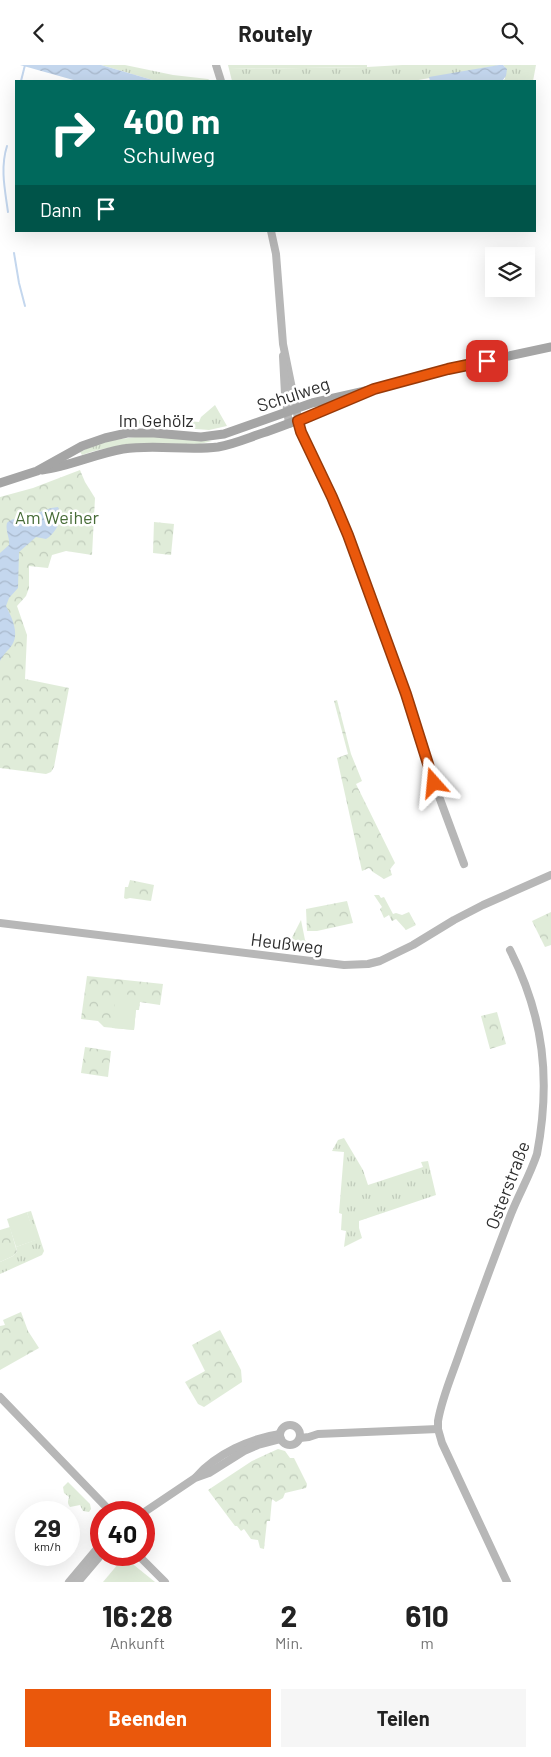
<!DOCTYPE html>
<html lang="de">
<head>
<meta charset="utf-8">
<style>
	:root { --surface:#fff; --page:#f6f6f6; --text:#222; --muted:#767676; --accent:#ea580c }
	body { margin:0; font-family:Barlow,sans-serif; background:var(--page); color:var(--text); height:100vh; display:flex; flex-direction:column; font-size:19px; white-space:nowrap }
	* { box-sizing:border-box; margin:0 }
	p { font-size:16px; color:var(--muted) }
	.icon { flex:none; width:28px; height:28px; fill:none; stroke:currentColor; stroke-width:2; stroke-linecap:round; stroke-linejoin:round }
	.map { position:relative; height:1517px; overflow:hidden }
	.sheet { display:flex; flex-direction:column; background:var(--surface); flex:1 }
	.sheet>* { flex:none }
	.hud { position:absolute; left:15px; top:15px; width:521px; height:152px; border-radius:0px; box-shadow:0 5px 20px #0002; background:#00695c; color:#fff; overflow:hidden }
	.controls { position:absolute; left:485px; top:182px; display:grid; gap:10px }
	.controls a { display:grid; place-items:center; width:50px; height:50px; border-radius:0px; background:var(--surface); box-shadow:0 5px 20px #0002; font-size:25px }
	.speed { position:absolute; left:15px; top:1436px; display:flex; gap:10px; font-size:25px; font-weight:700; text-align:center }
	.speed>* { display:grid; place-content:center; width:65px; height:65px; border-radius:50%; background:var(--surface); box-shadow:0 5px 20px #0002; line-height:1 }
	.speed small { font-size:12px; font-weight:400 }
	.speed .limit { border:8px solid #d22; background:#fff; color:#111 }
	.pin { position:absolute; display:grid; place-items:center; width:42px; height:42px; color:#fff; margin:-21px; border-radius:10px; box-shadow:0 2px 8px #0006 }
	.me { position:absolute; width:55px; margin:-28px; rotate:342deg; stroke-linejoin:round; filter:drop-shadow(0 0 4px #0008) }
	.turn { display:flex; align-items:center; gap:18px; height:105px; padding:0 25px; font-size:22px }
	.turn .icon { width:65px; height:65px; stroke-width:2.5 }
	.turn b { display:block; font-size:35px; line-height:42px }
	.then { display:flex; align-items:center; height:48px; padding:0 25px; background:#0003; gap:10px; font-size:19px }
	.eta { display:flex; justify-content:space-evenly; align-items:center; height:85px; text-align:center }
	.eta b { font-size:30px; font-weight:700; line-height:35px }
	.cta { display:flex; gap:10px; margin-top:auto; padding:10px 25px }
	.cta a { flex:1; height:58px; border-radius:0px; background:var(--accent); color:#fff; font-size:20px; font-weight:700; line-height:58px; text-align:center }
	.cta a+a { background:var(--page); color:var(--text) }
	header { display:flex; justify-content:space-between; align-items:center; height:65px; padding:0 25px; background:var(--surface); font-size:22px; font-weight:700 }
	.map>svg:first-child { display:block }
	.grass { fill:url(#grass-tufts) }
	.forest { fill:url(#forest-firs) }
	.park { fill:url(#park-crowns) }
	.garden { fill:#e0ecd9 }
	.water { fill:url(#water-waves) }
	.lines { fill:none; stroke-linecap:round; stroke-linejoin:round }
	.stream { stroke:#c4d7ee; stroke-width:2 }
	.secondary { stroke:#b7b7b7; stroke-width:8 }
	.primary { stroke:#a5a5a5; stroke-width:9 }
	.route-casing { stroke:#983908; stroke-width:12 }
	.route { stroke:#ea580c; stroke-width:9 }
	.labels { text-anchor:middle; dominant-baseline:central; stroke-width:5; stroke-linejoin:round; paint-order:stroke }
	.street-label { font-size:18px; fill:#2d2d2d; stroke:#fff }
	.park-label { font-size:18px; fill:#476c37; stroke:#fff }
</style>
</head>
<body>
<header><svg class="icon" aria-label="back" viewBox="0 0 24 24"><path d="M15 5l-7 7 7 7"/></svg>Routely<svg class="icon" aria-label="search" viewBox="0 0 24 24"><circle cx="10" cy="10" r="6"/><path d="M15 15l6 6"/></svg></header>
<div class="map">
<svg width="551" height="1517" viewBox="0 0 551 1517">
	<defs>
		<pattern id="grass-tufts" width="24" height="20" patternUnits="userSpaceOnUse" patternTransform="scale(1.25)"><rect width="24" height="20" fill="#e0ecd9"/><path d="M3 7l-1-3M5 7V3M7 7l1-3M15 17l-1-3M17 17v-4M19 17l1-3" fill="none" stroke="#c0cbbb"/></pattern>
		<pattern id="forest-firs" width="22" height="20" patternUnits="userSpaceOnUse" patternTransform="scale(1.25)"><rect width="22" height="20" fill="#e0ecd9"/><path d="M5 1l3.5 6h-7zM16 11l3.5 6h-7z" fill="#c0cbbb"/></pattern>
		<pattern id="park-crowns" width="20" height="18" patternUnits="userSpaceOnUse" patternTransform="scale(1.25)"><rect width="20" height="18" fill="#e0ecd9"/><path d="M2 6a3 3 0 1 1 6 0M12 15a3 3 0 1 1 6 0" fill="none" stroke="#c0cbbb"/></pattern>
		<pattern id="water-waves" width="16" height="10" patternUnits="userSpaceOnUse" patternTransform="scale(1.25)"><rect width="16" height="10" fill="#c4d7ee"/><path d="M0 5q4-4 8 0t8 0" fill="none" stroke="#a9b9cc"/></pattern>
	</defs>
	<rect width="100%" height="100%" fill="#fff"/>
	<!-- grass -->
	<g class="grass">
		<polygon points="101,0 125,0 173,10 208,14 211,16 156,16"/>
		<polygon points="402,0 501,0 413,16 232,16 229,4 367,2"/>
		<polygon points="503,0 536,0 533,16 502,16 505,14 505,2"/>
		<polygon points="215,340 227,361 209,365 144,360 135,357 134,354 143,356 146,350 151,351 149,355 169,356 173,351 177,352 176,355 199,357 201,352"/>
		<path d="M135 372H158L212 376 200 379C161 379 119 376 82 390L80 387 100 377Z"/>
		<polygon points="301,855 305,875 317,889 286,884"/>
		<polygon points="344,1073 363,1105 368,1120 423,1102 421,1097 428,1096 436,1130 359,1156 359,1163 362,1173 344,1182 346,1166 341,1165 342,1149 339,1148 344,1087 332,1086 338,1075"/>
		<polygon points="31,1146 44,1186 42,1190 0,1209 0,1197 13,1191 17,1187 16,1182 35,1175 27,1147"/>
		<path d="M68 1417 90 1439 91 1444 89 1447 83 1446 80 1440 70 1442C67 1438 68 1436 69 1432L64 1428 63 1422Z"/>
	</g>
	<!-- forest -->
	<polygon class="forest" points="374,830 379,830 381,833 384,832 393,849 396,848 402,850 409,847 416,860 406,865 396,854 392,856 389,850 384,853 380,844 382,842"/>
	<!-- park -->
	<g class="park">
		<polygon points="80,405 85,417 95,433 92,490 66,486 52,490 48,503 29,501 29,523 26,531 17,541 27,570 25,614 69,623 54,702 51,707 46,709 0,703 0,432 33,423"/>
		<polygon points="154,457 174,459 171,490 153,488"/>
		<polygon points="337,635 351,689 362,716 356,719 395,798 390,804 392,810 384,814 373,807 369,803 362,806 337,693 348,689 334,636"/>
		<polygon points="130,815 154,820 151,836 130,833 126,834 124,833 125,822 128,822"/>
		<polygon points="347,836 353,858 317,866 307,866 306,844"/>
		<polygon points="551,847 551,880 545,882 532,856"/>
		<polygon points="87,911 163,919 160,940 140,937 139,945 136,945 134,965 104,962 98,956 81,954"/>
		<polygon points="497,947 506,979 490,984 481,951"/>
		<polygon points="85,982 111,986 108,1012 81,1008"/>
		<polygon points="10,1162 17,1187 13,1191 0,1197 0,1165"/>
		<polygon points="21,1247 28,1266 39,1283 0,1305 0,1261 5,1260 3,1255"/>
		<polygon points="220,1265 241,1305 242,1317 204,1342 198,1339 185,1317 205,1306 192,1280"/>
		<polygon points="278,1384 285,1386 290,1393 294,1393 307,1419 306,1423 285,1428 283,1433 276,1437 272,1434 270,1456 267,1456 264,1484 260,1483 258,1475 251,1474 244,1464 241,1466 237,1461 235,1461 208,1425 252,1396"/>
	</g>
	<!-- garden -->
	<g class="garden">
		<polygon points="228,0 367,0 367,2 229,4"/>
		<polygon points="116,928 137,931 134,965 112,963"/>
		<polygon points="27,1147 36,1175 16,1182 7,1154"/>
		<polygon points="124,1492 155,1517 103,1517"/>
	</g>
	<!-- water -->
	<g class="water">
		<polygon points="20,0 101,0 156,16 77,16"/>
		<polygon points="499,0 503,0 507,4 506,11 502,16 430,16 429,12"/>
		<path d="M58 442C64 453 56 468 46 474L36 472 19 487 18 523 9 533 6 541C11 551 20 568 12 580 8 586 4 588 0 596V488L9 480C10 472 5 466 7 458 14 451 18 456 26 453 37 449 46 443 58 442Z"/>
	</g>
	<g class="lines">
		<!-- stream -->
		<g class="stream">
			<polyline points="21,16 25,0"/>
			<path d="M7 81C0 103 5 125 8 147"/>
			<polyline points="14,188 19,218 25,241"/>
		</g>
		<!-- secondary -->
		<g class="secondary">
			<polyline points="216,0 221,16"/>
			<polyline points="271,166 276,189 283,279 300,363 330,428 347,470 406,629 434,718 464,799"/>
			<polyline points="283,291 285,329 289,359"/>
			<polyline points="0,858 344,900 368,899 380,896 413,880 454,855 483,840 551,810"/>
			<polyline points="0,1332 112,1448"/>
			<circle cx="290" cy="1370" r="10"/>
			<polyline points="300,1373 309,1372 318,1369 438,1364"/>
			<path d="M196 1412C216 1389 251 1373 280 1369"/>
			<polyline points="143,1448 195,1413 209,1408 244,1386 258,1380 281,1374"/>
			<polyline points="138,1490 165,1517"/>
			<polyline points="69,1517 101,1479"/>
			<polyline points="78,1517 101,1490"/>
			<path d="M507 1517 442 1378 438 1364V1356C442 1332 453 1308 461 1284 477 1239 494 1193 511 1149 519 1129 530 1110 537 1089 551 1015 544 952 510 885"/>
		</g>
		<!-- primary -->
		<g class="primary">
			<path d="M42 405C70 401 95 389 123 384 155 379 187 386 218 382 235 379 250 372 266 367 296 356 325 345 355 332"/>
			<polyline points="0,418 37,406 82,381 105,373 127,368 154,368 201,372 224,369 312,338 374,324 448,304 551,282"/>
		</g>
	</g>
	<g class="lines">
		<defs>
			<polyline id="route" points="434,718 406,629 348,470 332,432 301,367 298,356 374,324 448,304 487,296"/>
		</defs>
		<!-- route casing -->
		<use href="#route" class="route-casing"/>
		<!-- route -->
		<use href="#route" class="route"/>
	</g>
	<g class="labels">
		<!-- street labels -->
		<g class="street-label">
			<text transform="translate(293 329) rotate(-18)">Schulweg</text>
			<text x="156" y="355">Im Gehölz</text>
			<text transform="translate(287 878) rotate(7)">Heußweg</text>
			<text transform="translate(507 1120) rotate(-69)">Osterstraße</text>
		</g>
		<!-- park labels -->
		<g class="park-label">
			<text x="57" y="452">Am Weiher</text>
		</g>
	</g>
</svg>
<div class="controls">
<a><svg class="icon" aria-label="layers" viewBox="0 0 24 24"><path d="M12 4l9 5-9 5-9-5zM3 14l9 5 9-5"/></svg></a>
</div>
<div class="speed"><div>29<small>km/h</small></div><div class="limit">40</div></div>
<div class="pin" style="left:487px;top:296px;background:#d93025"><svg class="icon" aria-label="arrive" viewBox="0 0 24 24"><path d="M6 21V4h12l-3 4 3 4H6"/></svg></div>
<svg class="me" style="left:434px;top:718px" viewBox="-20 -20 40 40"><path d="M0-17L14 15 0 8-14 15z" fill="#ea580c" stroke="#fff" stroke-width="4"/></svg>
<div class="hud">
<div class="turn"><svg class="icon" aria-label="right" viewBox="0 0 24 24"><path d="M7 20v-9h11M14 6l5 5-5 5"/></svg><div><b>400 m</b>Schulweg</div></div>
<div class="then">Dann<svg class="icon" aria-label="arrive" viewBox="0 0 24 24"><path d="M6 21V4h12l-3 4 3 4H6"/></svg></div>
</div>
</div>
<section class="sheet">
<div class="eta">
<div><b>16:28</b><p>Ankunft</p></div>
<div><b>2</b><p>Min.</p></div>
<div><b>610</b><p>m</p></div>
</div>
<div class="cta"><a>Beenden</a><a>Teilen</a></div>
</section>
</body>
</html>
